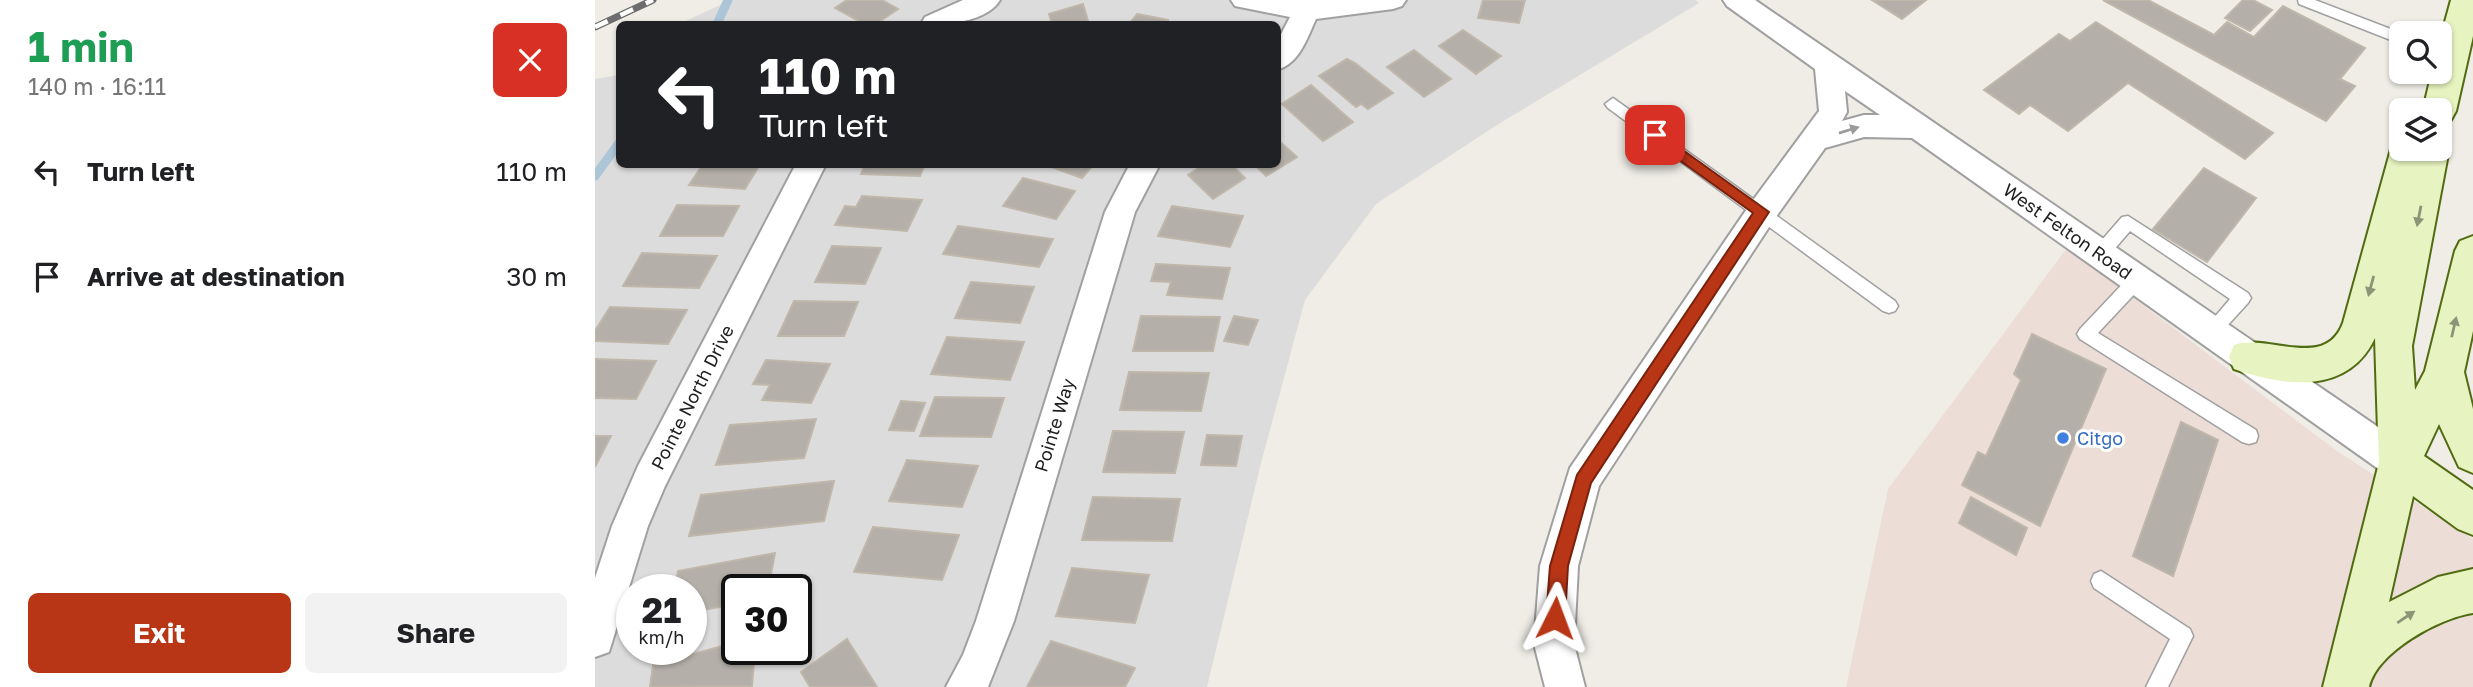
<!DOCTYPE html>
<html lang="en">
<head>
<meta charset="utf-8">
<style>
	:root { --surface:#fff; --page:#f2f2f2; --text:#202124; --muted:#757577; --accent:#b83516 }
	body { margin:0; font-family:"Golos Text",sans-serif; background:var(--page); color:var(--text); height:100vh; display:flex; flex-direction:column; font-size:26px; white-space:nowrap }
	* { box-sizing:border-box; margin:0 }
	p { font-size:23px; color:var(--muted) }
	.icon { flex:none; width:38px; height:38px; fill:none; stroke:currentColor; stroke-width:2; stroke-linecap:round; stroke-linejoin:round }
	.map { position:relative; flex:1; overflow:hidden }
	.sheet { display:flex; flex-direction:column; background:var(--surface); width:595px }
	.sheet>* { flex:none }
	.guide { position:absolute; left:21px; top:21px; width:665px; height:147px; border-radius:10px; box-shadow:0 2px 5px #0004; background:#202124; color:#fff; overflow:hidden }
	.fabs { position:absolute; left:1794px; top:21px; display:grid; gap:14px }
	.fabs a { display:grid; place-items:center; width:63px; height:63px; border-radius:10px; background:var(--surface); box-shadow:0 2px 5px #0004; font-size:35px }
	.speed { position:absolute; left:21px; top:574px; display:flex; gap:14px; font-size:35px; font-weight:700; text-align:center }
	.speed>* { display:grid; place-content:center; width:91px; height:91px; border-radius:50%; background:var(--surface); box-shadow:0 2px 5px #0004; line-height:1 }
	.speed small { font-size:18px; font-weight:400 }
	.speed .limit { border:4px solid #111; border-radius:10px; background:#fff; color:#111 }
	.pin { position:absolute; display:grid; place-items:center; width:60px; height:60px; color:#fff; margin:-30px; border-radius:14px; box-shadow:0 4px 10px #0006 }
	.me { position:absolute; width:77px; margin:-38px; rotate:3deg; stroke-linejoin:round; filter:drop-shadow(0 0 5px #0008) }
	.turn { display:flex; align-items:center; gap:24px; height:147px; padding:0 28px; font-size:32px }
	.turn .icon { width:91px; height:91px; stroke-width:2.5 }
	.turn b { display:block; font-size:49px; line-height:60px }
	.round { display:grid; place-items:center; flex:none; width:74px; height:74px; border-radius:10px; background:var(--page) }
	.head { display:flex; align-items:center; justify-content:space-between; height:119px; padding:0 28px }
	h1 { font-size:42px; font-weight:700; line-height:52px; color:#1e9e55 }
	.primary-button { display:flex; gap:14px; margin-top:auto; padding:14px 28px }
	.primary-button a { flex:1; height:80px; border-radius:10px; background:var(--accent); color:#fff; font-size:28px; font-weight:700; line-height:80px; text-align:center }
	.primary-button a+a { background:var(--page); color:var(--text) }
	ul { padding:0; list-style:none }
	li { display:flex; align-items:center; gap:21px; height:105px; padding:0 28px }
	li div { flex:1 }
	li b { display:block; font-size:26px }
	li em { font-style:normal }
	main { display:flex; flex:1; min-height:0 }
	.map>svg:first-child { display:block }
	.residential { fill:#dddcdc; fill-rule:evenodd }
	.commercial { fill:#edddd7 }
	.lines { fill:none; stroke-linecap:round; stroke-linejoin:round }
	.stream { stroke:#acc5d7; stroke-width:9 }
	.building { fill:#b4b0a9; stroke:#bfb7aa; stroke-width:2 }
	.lane-casing { stroke:#a0a0a0; stroke-width:3 }
	.street-casing { stroke:#a0a0a0; stroke-width:4 }
	.secondary-casing { stroke:#506b11; stroke-width:4 }
	.lane { fill:#fff; fill-rule:evenodd }
	.street { fill:#fff; fill-rule:evenodd }
	.secondary { fill:#e7f3c0; fill-rule:evenodd }
	.rail-casing { stroke:#6d6d6d; stroke-width:7 }
	.rail { stroke:#fff; stroke-width:4.5; stroke-dasharray:14; stroke-linecap:butt }
	.oneway { fill:#9a9a9a }
	.oneway2 { fill:#8d9478 }
	.route { fill:#b83516; stroke:#78220e; stroke-width:2 }
	.shop-dot { fill:#3f7fe0; stroke:#fff; stroke-width:2.5 }
	.labels { text-anchor:middle; dominant-baseline:central; stroke-width:6; stroke-linejoin:round; paint-order:stroke }
	.street-label { font-size:18px; fill:#1f1f1f; stroke:#fff }
	.shop-label { font-size:18px; fill:#366cbe; stroke:#fff; text-anchor:start }
</style>
</head>
<body>
<main>
<section class="sheet">
<div class="head"><div><h1>1 min</h1><p>140 m · 16:11</p></div><a class="round" style="background:#d93025;color:#fff"><svg class="icon" aria-label="close" viewBox="0 0 24 24"><path d="M6 6l12 12M18 6L6 18"/></svg></a></div>
<ul>
<li><svg class="icon" aria-label="left" viewBox="0 0 24 24"><path d="M17 20v-9H6M10 6l-5 5 5 5"/></svg><div><b>Turn left</b></div><em>110 m</em></li>
<li><svg class="icon" aria-label="arrive" viewBox="0 0 24 24"><path d="M6 21V4h12l-3 4 3 4H6"/></svg><div><b>Arrive at destination</b></div><em>30 m</em></li>
</ul>
<div class="primary-button"><a>Exit</a><a>Share</a></div>
</section>
<div class="map">
<svg width="1878" height="687" viewBox="0 0 1878 687">
	<rect width="100%" height="100%" fill="#efede6"/>
	<!-- residential -->
	<path class="residential" d="M136 0H1101L1104 3 902 125 781 204 710 300 666 463 612 687H0V79L24 75V164H682V24H84ZM37 590H96V649H37ZM142 590H201V649H142Z"/>
	<!-- commercial -->
	<polygon class="commercial" points="1472,248 1742,451 1878,539 1878,687 1251,687 1293,489"/>
	<g class="lines">
		<!-- stream -->
		<g class="stream">
			<polyline points="122,24 133,0"/>
			<polyline points="0,176 24,143"/>
		</g>
	</g>
	<!-- building -->
	<g class="building">
		<polygon points="252,0 287,0 303,9 281,24 269,24 240,8"/>
		<polygon points="888,0 930,0 924,23 883,18"/>
		<polygon points="1277,0 1331,0 1307,19"/>
		<polygon points="1508,0 1553,0 1619,35 1632,22 1659,37 1688,6 1770,48 1745,79 1760,86 1731,121"/>
		<polygon points="1648,0 1658,0 1677,10 1655,31 1630,18"/>
		<polygon points="488,4 494,24 457,24 454,14"/>
		<polygon points="542,14 573,20 570,24 534,24"/>
		<polygon points="1501,22 1678,133 1650,159 1533,83 1473,131 1435,105 1424,114 1389,90 1464,34 1475,41"/>
		<polygon points="868,30 906,56 881,74 844,46"/>
		<polygon points="819,50 856,79 829,97 792,67"/>
		<polygon points="752,59 760,63 798,93 773,109 766,104 761,107 724,76"/>
		<polygon points="716,85 758,122 728,141 687,104"/>
		<polygon points="682,139 702,157 671,176 659,164 682,164"/>
		<polygon points="108,164 165,164 150,189 94,185"/>
		<polygon points="270,164 330,164 325,176 266,174"/>
		<polygon points="448,164 499,164 487,178"/>
		<polygon points="602,164 636,164 650,178 618,199 593,175 605,167"/>
		<polygon points="1609,168 1661,198 1612,262 1558,229"/>
		<polygon points="428,178 480,191 461,219 408,206"/>
		<polygon points="267,196 327,200 312,231 240,225 250,206 261,207"/>
		<polygon points="82,205 144,206 128,236 65,236"/>
		<polygon points="577,206 648,216 635,247 563,236"/>
		<polygon points="363,226 458,239 444,267 348,254"/>
		<polygon points="237,246 286,248 270,284 220,282"/>
		<polygon points="47,253 122,256 104,288 28,286"/>
		<polygon points="561,264 635,268 627,299 572,295 576,282 556,281"/>
		<polygon points="376,282 439,287 425,323 360,318"/>
		<polygon points="199,301 263,302 249,336 183,336"/>
		<polygon points="15,307 92,310 73,344 0,341 0,331"/>
		<polygon points="546,316 625,317 618,351 538,351"/>
		<polygon points="639,316 663,320 653,345 629,341"/>
		<polygon points="1437,334 1511,369 1445,526 1367,485 1383,452 1391,456 1426,380 1419,374"/>
		<polygon points="352,337 429,342 415,380 336,374"/>
		<polygon points="0,359 61,361 41,399 0,398"/>
		<polygon points="171,360 235,364 216,403 167,400 175,385 158,384"/>
		<polygon points="534,372 614,373 606,411 525,410"/>
		<polygon points="340,397 409,398 396,437 325,436"/>
		<polygon points="306,401 330,403 319,431 294,430"/>
		<polygon points="221,419 209,458 121,465 135,425"/>
		<polygon points="1586,422 1623,440 1578,576 1538,556"/>
		<polygon points="518,431 589,432 580,473 508,472"/>
		<polygon points="612,435 647,436 641,466 606,465"/>
		<polygon points="0,436 16,436 0,467"/>
		<polygon points="312,460 383,466 367,507 294,501"/>
		<polygon points="239,481 229,521 94,536 106,495"/>
		<polygon points="498,497 585,499 577,541 487,540"/>
		<polygon points="1376,497 1432,528 1421,555 1364,523"/>
		<polygon points="278,527 364,535 347,580 259,572"/>
		<polygon points="180,553 173,590 142,590 142,604 96,612 96,590 79,590 83,571"/>
		<polygon points="477,568 554,575 540,623 461,616"/>
		<polygon points="252,639 282,687 215,687 206,672"/>
		<polygon points="456,641 540,668 530,687 432,687"/>
		<polygon points="142,642 142,649 160,649 157,686 55,687 58,665"/>
	</g>
	<g class="lines">
		<defs>
			<g id="lane">
				<polygon points="1703,0 1720,0 1806,33 1806,44 1704,4"/>
				<polygon points="1018,98 1300,301 1303,306 1300,311 1294,313 1288,311 1013,108 1010,104"/>
				<polygon points="1533,216 1653,293 1656,298 1653,303 1622,337 1616,339 1610,337 1607,332 1635,299 1535,231 1511,259 1499,259 1497,254 1499,249 1527,217"/>
				<polygon points="1542,273 1548,275 1550,280 1548,285 1503,333 1661,430 1663,436 1661,442 1654,444 1647,442 1485,339 1482,334 1485,329 1536,275"/>
				<polygon points="1506,571 1595,629 1598,636 1573,687 1551,687 1575,639 1499,588 1496,581 1499,574"/>
			</g>
			<g id="street">
				<path d="M368 0H405C392 22 349 26 326 24L330 17Z"/>
				<path d="M636 0H811L807 6 798 9 721 19C712 38 705 63 682 70V42L695 17 640 6Z"/>
				<path d="M1128 0H1160L1818 451 1823 463 1818 475 1805 479 1792 475 1317 138 1269 137 1230 148 1178 221 1004 486 983 566 979 644 990 687H950L939 644 945 566 975 468 1156 203 1224 111 1220 69 1132 6ZM1250 91 1285 115H1269L1247 121 1252 112Z"/>
				<polygon points="201,164 231,164 70,486 53,526 14,652 0,657 0,578 17,526 43,466"/>
				<polygon points="535,164 565,164 540,212 419,621 393,687 351,687 368,655 381,621 510,212"/>
			</g>
			<g id="secondary">
				<polygon points="1856,0 1878,0 1878,36 1861,111 1856,120 1844,123 1844,110 1828,110 1837,72 1844,72 1844,44"/>
				<path d="M1806 138V149H1844V138L1849 140 1854 149 1817 346 1820 390 1830 371 1860 251 1865 241 1878 236V331L1869 372 1878 409V473L1864 467 1844 424 1829 456 1878 490V535L1863 529 1818 496 1794 602 1843 577 1878 569V613C1844 618 1782 652 1774 687H1728L1784 463 1780 338C1753 395 1690 387 1639 369L1634 357 1639 345C1673 333 1730 371 1748 323L1796 149 1801 140Z"/>
			</g>
		</defs>
		<!-- lane casing -->
		<use href="#lane" class="lane-casing"/>
		<!-- street casing -->
		<use href="#street" class="street-casing"/>
		<!-- secondary casing -->
		<use href="#secondary" class="secondary-casing"/>
		<!-- lane -->
		<use href="#lane" class="lane"/>
		<!-- street -->
		<use href="#street" class="street"/>
		<!-- secondary -->
		<use href="#secondary" class="secondary"/>
		<defs>
			<polyline id="rail" points="0,27 58,0"/>
		</defs>
		<!-- rail casing -->
		<use href="#rail" class="rail-casing"/>
		<!-- rail -->
		<use href="#rail" class="rail"/>
	</g>
	<!-- one-way arrows -->
	<defs><path id="oneway-solid" d="M-6-.8H1V-3.2L6.5 0L1 3.2V.8H-6Z" transform="scale(1.75)"/></defs>
	<use class="oneway" href="#oneway-solid" transform="translate(1254 130) rotate(-17)"/>
	<g class="oneway2">
		<use href="#oneway-solid" transform="translate(1824 216) rotate(101)"/>
		<use href="#oneway-solid" transform="translate(1776 286) rotate(105)"/>
		<use href="#oneway-solid" transform="translate(1859 327) rotate(-77)"/>
		<use href="#oneway-solid" transform="translate(1811 617) rotate(-34)"/>
	</g>
	<!-- route -->
	<polygon class="route" points="1060,130 1174,212 996,483 973,566 970,618 967,625 960,627 954,625 951,618 955,566 982,475 1158,213 1055,139 1055,131"/>
	<!-- markers -->
	<circle class="shop-dot" cx="1468" cy="438" r="7"/>
	<g class="labels">
		<!-- street labels -->
		<g class="street-label">
			<text transform="translate(1473 231) rotate(35)">West Felton Road</text>
			<text transform="translate(97 397) rotate(-63)">Pointe North Drive</text>
			<text transform="translate(459 425) rotate(-73)">Pointe Way</text>
		</g>
		<!-- shop labels -->
		<g class="shop-label">
			<text x="1482" y="438">Citgo</text>
		</g>
	</g>
</svg>
<div class="fabs">
<a><svg class="icon" aria-label="search" viewBox="0 0 24 24"><circle cx="10" cy="10" r="6"/><path d="M15 15l6 6"/></svg></a>
<a><svg class="icon" aria-label="layers" viewBox="0 0 24 24"><path d="M12 4l9 5-9 5-9-5zM3 14l9 5 9-5"/></svg></a>
</div>
<div class="speed"><div>21<small>km/h</small></div><div class="limit">30</div></div>
<div class="pin" style="left:1060px;top:135px;background:#d93025"><svg class="icon" aria-label="arrive" viewBox="0 0 24 24"><path d="M6 21V4h12l-3 4 3 4H6"/></svg></div>
<svg class="me" style="left:960px;top:618px" viewBox="-20 -20 40 40"><path d="M0-17L14 15 0 8-14 15z" fill="#b83516" stroke="#fff" stroke-width="4"/></svg>
<div class="guide">
<div class="turn"><svg class="icon" aria-label="left" viewBox="0 0 24 24"><path d="M17 20v-9H6M10 6l-5 5 5 5"/></svg><div><b>110 m</b>Turn left</div></div>
</div>
</div>
</main>
</body>
</html>
